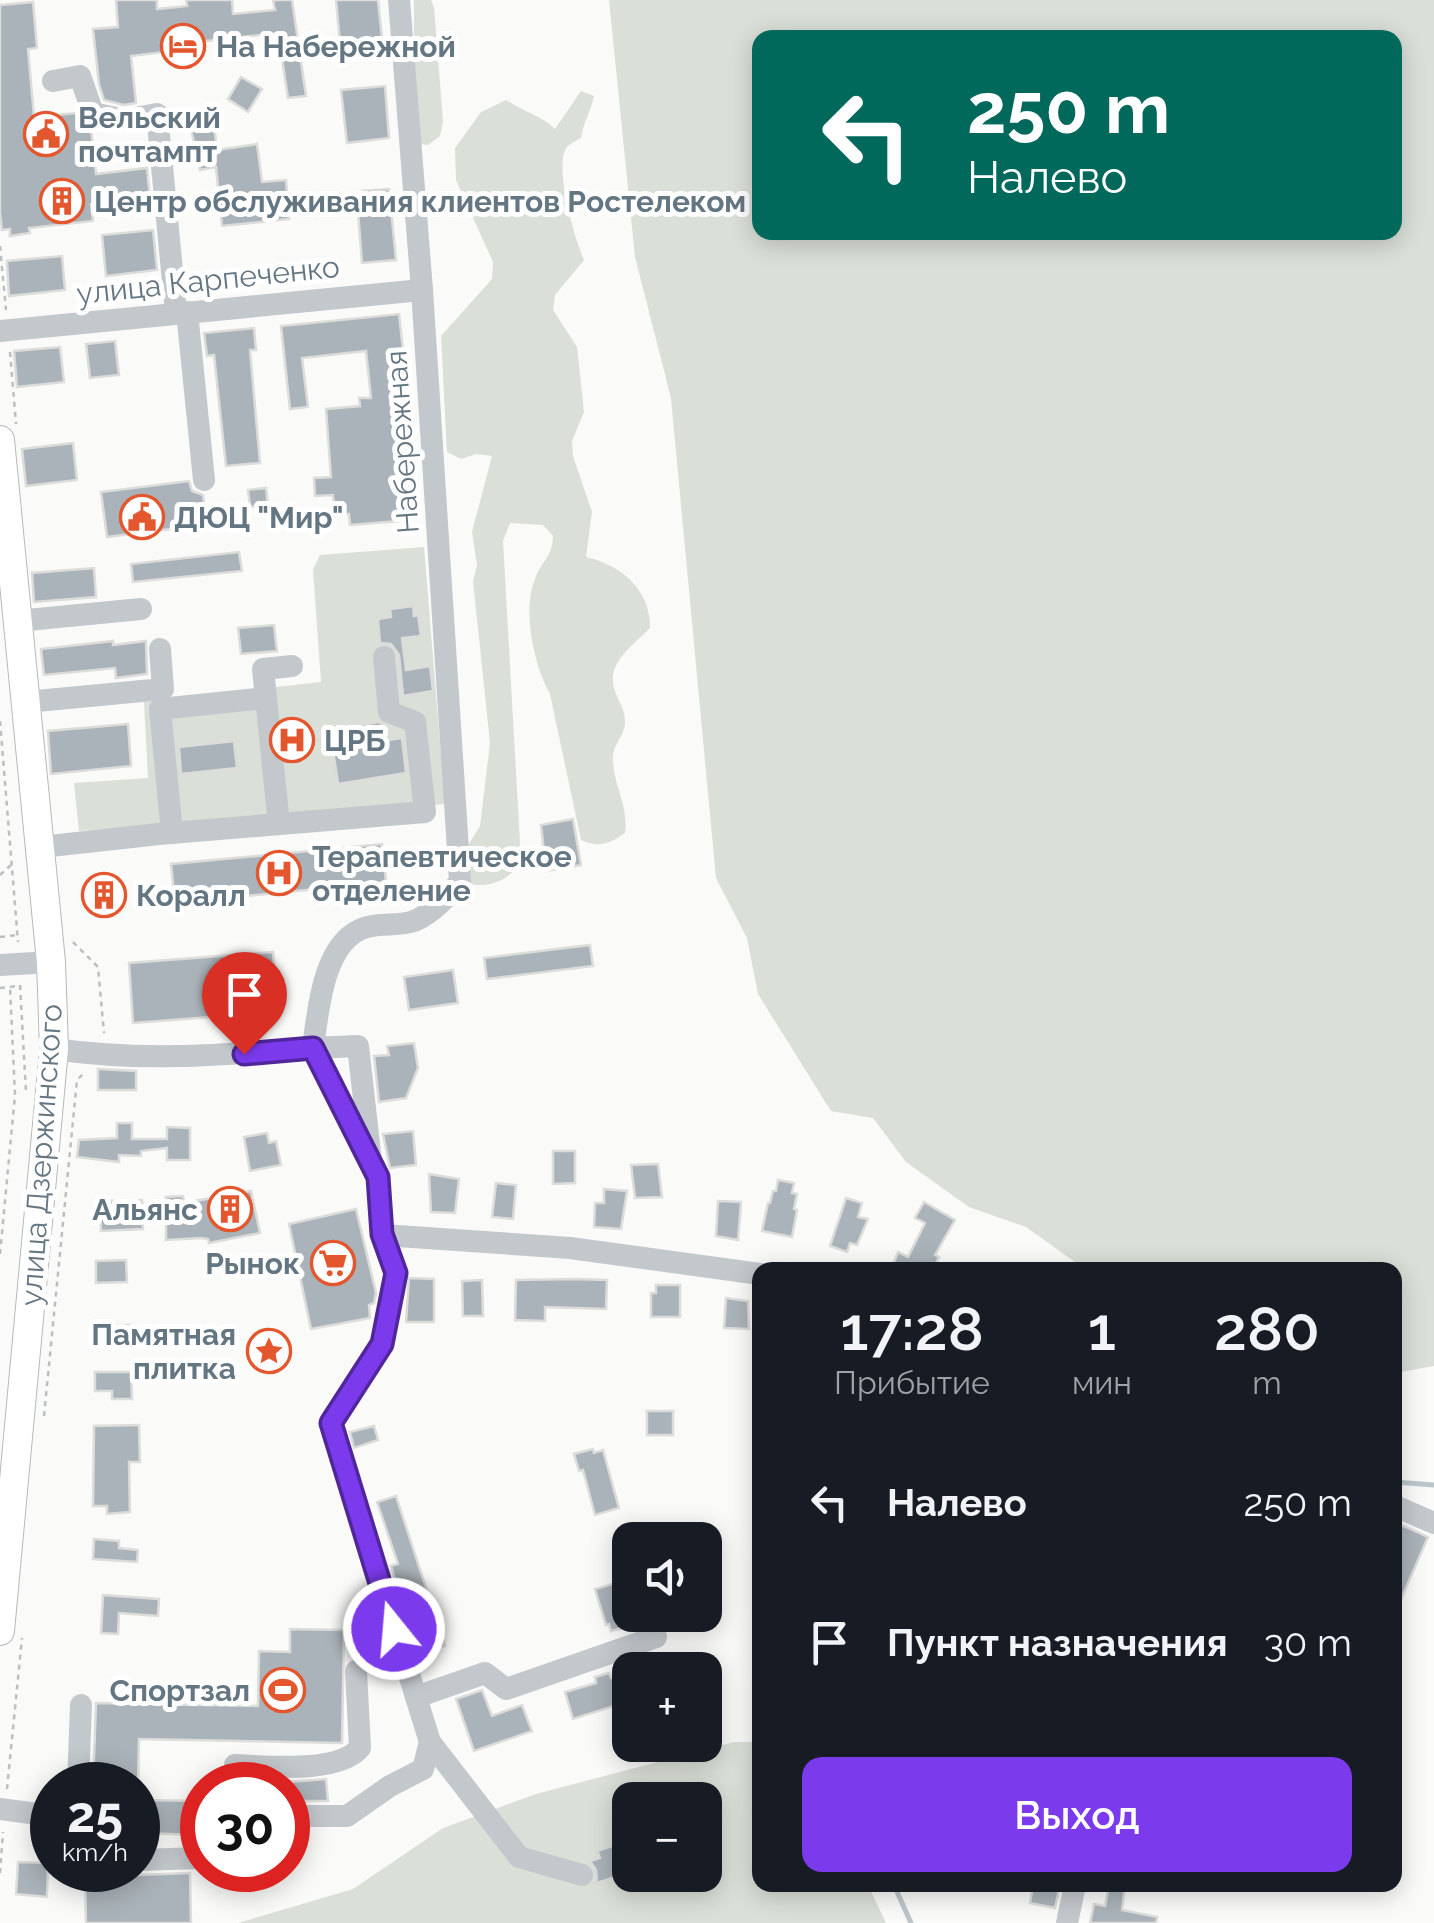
<!DOCTYPE html>
<html lang="ru">
<head>
<meta charset="utf-8">
<style>
	:root { --surface:#171b24; --page:#242831; --text:#f1f3f6; --muted:#9ea1a6; --accent:#7c3aed }
	body { margin:0; font-family:Raleway,sans-serif; background:var(--page); color:var(--text); height:100vh; display:flex; flex-direction:column; font-size:38px; white-space:nowrap }
	* { box-sizing:border-box; margin:0 }
	p { font-size:32px; color:var(--muted) }
	.icon { flex:none; width:55px; height:55px; fill:none; stroke:currentColor; stroke-width:2; stroke-linecap:round; stroke-linejoin:round }
	.map { position:relative; flex:1; overflow:hidden }
	.details { position:absolute; left:752px; top:1262px; width:650px; height:630px; display:flex; flex-direction:column; background:var(--surface); border-radius:20px; box-shadow:0 5px 25px #0003 }
	.details>* { flex:none }
	.banner { position:absolute; left:752px; top:30px; width:650px; height:210px; border-radius:20px; box-shadow:0 5px 25px #0003; background:#00695c; color:#fff; overflow:hidden }
	.fabs { position:absolute; left:612px; top:1522px; display:grid; gap:20px }
	.fabs a { display:grid; place-items:center; width:110px; height:110px; border-radius:20px; background:var(--surface); box-shadow:0 5px 25px #0003; font-size:50px }
	.speed { position:absolute; left:30px; top:1762px; display:flex; gap:20px; font-size:50px; font-weight:700; text-align:center }
	.speed>* { display:grid; place-content:center; width:130px; height:130px; border-radius:50%; background:var(--surface); box-shadow:0 5px 25px #0003; line-height:1 }
	.speed small { font-size:25px; font-weight:400 }
	.speed .limit { border:15px solid #d22; background:#fff; color:#111 }
	.pin { position:absolute; display:grid; place-items:center; width:85px; height:85px; color:#fff; margin:-102px -42px; border-radius:50% 50% 50% 0; rotate:-45deg; box-shadow:0 0 10px #0007 }
	.pin .icon { rotate:45deg }
	.me { position:absolute; width:110px; margin:-55px; rotate:343deg; stroke-linejoin:round; filter:drop-shadow(0 0 8px #0008) }
	.turn { display:flex; align-items:center; gap:35px; height:210px; padding:0 50px; font-size:45px }
	.turn .icon { width:130px; height:130px; stroke-width:2.5 }
	.turn b { display:block; font-size:70px; line-height:85px }
	.eta { display:flex; justify-content:space-evenly; align-items:center; height:170px; text-align:center }
	.eta b { font-size:60px; font-weight:600; line-height:70px }
	.primary-button { display:flex; gap:20px; margin-top:auto; padding:20px 50px }
	.primary-button a { flex:1; height:115px; border-radius:20px; background:var(--accent); color:#fff; font-size:40px; font-weight:600; line-height:115px; text-align:center }
	ul { padding:0; list-style:none }
	li { display:flex; align-items:center; gap:30px; height:140px; padding:0 50px }
	li div { flex:1 }
	li b { display:block; font-size:38px }
	li em { font-style:normal }
	.map>svg:first-child { display:block }
	.green { fill:#dadfd7; fill-rule:evenodd }
	.lines { fill:none; stroke-linecap:round; stroke-linejoin:round }
	.stream { stroke:#bbc7cb; stroke-width:5 }
	.building { fill:#aab3b9; stroke:#dcdcda; stroke-width:2.5 }
	.major-casing { stroke:#b5babe; stroke-width:30 }
	.path { stroke:#bbbfc2; stroke-width:2.5; stroke-dasharray:5 5; stroke-linecap:butt }
	.minor { stroke:#c3c8cc; stroke-width:22 }
	.major { stroke:#fff; stroke-width:28 }
	.route-casing { stroke:#51269a; stroke-width:25 }
	.route { stroke:#7c3aed; stroke-width:18 }
	.labels { text-anchor:middle; dominant-baseline:central; stroke-width:10; stroke-linejoin:round; paint-order:stroke }
	.poi-label { font-size:30px; font-weight:bold; fill:#657683; stroke:#fff; text-anchor:start }
	.street-label { font-size:30px; fill:#657683; stroke:#fff }
</style>
</head>
<body>
<div class="map">
<svg width="1434" height="1923" viewBox="0 0 1434 1923">
	<rect width="100%" height="100%" fill="#fafaf8"/>
	<!-- green -->
	<g class="green">
		<polygon points="414,0 431,0 434,8 443,121 440,136 428,145 414,143"/>
		<path d="M609 0H1434V1366L1395 1373V1270H1086L1026 1227 969 1207 906 1162 873 1118 831 1111 758 994 747 938 716 878 671 398 635 257ZM760 38H1395V232H760Z"/>
		<path d="M581 91 594 96C591 111 583 123 581 138 579 139 568 145 567 147 553 165 575 240 584 260L555 295 553 310 577 347 584 412 572 441 573 456 592 512 586 557C622 565 651 591 650 628 632 647 605 663 615 691 618 700 625 711 625 720 626 735 613 743 613 757 612 783 629 806 625 833 609 844 599 848 581 840L550 694C534 666 522 610 535 579 542 560 552 558 553 536L543 525 510 523 503 541 521 861C510 880 490 888 469 884L464 852 480 826 490 743 473 581 477 565 472 532 492 456 476 454 461 459 447 452 441 336 492 279 493 262 456 180 455 148 481 112 506 100C522 111 542 116 555 129Z"/>
		<polygon points="424,547 445,804 79,831 74,783 148,778 144,702 321,682 313,569 320,555"/>
		<path d="M734 1742H760V1885H868L886 1923H238L353 1889 443 1828 536 1794ZM630 1800H705V1875H630Z"/>
	</g>
	<g class="lines">
		<!-- stream -->
		<g class="stream">
			<polyline points="1395,1482 1434,1485"/>
			<polyline points="894,1885 911,1923"/>
		</g>
	</g>
	<!-- building -->
	<g class="building">
		<polygon points="116,0 157,0 157,9 187,6 186,0 232,0 233,14 275,10 273,0 292,0 306,96 288,98 278,33 187,43 188,49 131,56 136,103 124,105 104,100 99,84 93,29 118,27"/>
		<polygon points="336,0 378,0 383,48 341,53"/>
		<polygon points="33,2 37,48 28,49 34,117 77,113 82,124 91,128 96,174 147,168 150,198 91,204 93,221 29,228 30,233 10,236 10,229 2,230 0,213 0,5"/>
		<polygon points="241,77 262,89 248,112 228,99"/>
		<polygon points="385,86 389,138 347,143 341,90"/>
		<polygon points="214,125 217,150 257,144 262,182 286,180 289,219 222,226 216,167 200,170 191,129"/>
		<polygon points="389,189 396,260 362,263 357,198 364,197 363,191"/>
		<polygon points="153,230 157,270 106,276 102,235"/>
		<polygon points="62,256 65,290 9,296 7,261"/>
		<polygon points="399,314 406,377 399,378 411,520 350,525 349,514 335,516 333,495 315,496 314,478 331,477 326,409 360,406 359,398 371,398 366,351 302,358 308,407 290,409 281,326"/>
		<polygon points="254,328 256,350 250,350 260,463 226,466 214,355 207,356 204,333"/>
		<polygon points="115,341 119,375 90,378 86,344"/>
		<polygon points="60,347 64,382 17,387 14,351"/>
		<polygon points="73,443 77,480 26,486 22,449"/>
		<polygon points="189,481 192,491 203,495 206,517 194,519 195,526 107,537 101,492"/>
		<polygon points="266,488 268,505 250,507 248,490"/>
		<polygon points="239,552 242,571 133,582 131,564"/>
		<polygon points="94,568 96,597 34,602 32,573"/>
		<polygon points="413,606 414,616 418,615 421,636 402,638 406,670 430,666 433,691 403,696 399,655 391,644 380,643 378,619 391,617 390,609"/>
		<polygon points="274,625 277,651 241,654 238,628"/>
		<polygon points="113,641 113,645 146,641 147,674 116,678 115,668 44,675 41,649"/>
		<polygon points="379,722 386,727 388,740 402,738 406,773 338,784 330,730"/>
		<polygon points="128,724 131,766 51,774 48,731"/>
		<polygon points="234,741 237,768 181,774 179,747"/>
		<polygon points="573,819 581,865 546,871 541,825"/>
		<polygon points="382,844 386,882 175,903 171,864"/>
		<polygon points="119,879 121,909 89,912 87,881"/>
		<polygon points="590,945 593,966 487,979 484,958"/>
		<polygon points="273,952 277,1012 133,1023 129,963"/>
		<polygon points="453,970 458,1003 409,1010 404,977"/>
		<polygon points="414,1043 418,1068 406,1098 379,1102 374,1056 389,1055 387,1046"/>
		<polygon points="98,1069 136,1071 136,1090 98,1090"/>
		<polygon points="117,1123 132,1123 132,1139 167,1139 167,1127 190,1128 190,1160 167,1160 167,1148 141,1151 141,1156 119,1155 119,1162 77,1157 79,1140 117,1138"/>
		<polygon points="413,1131 416,1165 390,1168 383,1134"/>
		<polygon points="267,1133 269,1143 276,1141 281,1165 250,1171 244,1137"/>
		<polygon points="553,1151 575,1151 575,1183 553,1184"/>
		<polygon points="658,1164 662,1197 635,1198 631,1165"/>
		<polygon points="429,1174 459,1179 455,1213 431,1212"/>
		<polygon points="778,1180 794,1183 792,1193 797,1194 794,1209 797,1210 792,1237 762,1231 768,1203 770,1203 773,1191 776,1191"/>
		<polygon points="496,1183 516,1185 513,1219 492,1217"/>
		<polygon points="604,1189 627,1191 621,1229 594,1227 595,1203 604,1203"/>
		<polygon points="251,1191 260,1233 209,1243 208,1239 201,1238 166,1240 166,1197 183,1196 184,1203"/>
		<polygon points="846,1198 862,1203 858,1217 868,1219 857,1245 850,1243 847,1252 830,1246"/>
		<polygon points="142,1200 143,1229 101,1231 100,1201"/>
		<polygon points="718,1201 741,1202 738,1240 716,1236"/>
		<polygon points="924,1202 955,1220 935,1255 939,1257 933,1270 891,1270 898,1252 908,1257 925,1223 915,1218"/>
		<polygon points="356,1209 376,1293 374,1303 369,1305 370,1318 311,1329 289,1224"/>
		<polygon points="126,1260 127,1282 96,1283 96,1261"/>
		<polygon points="409,1278 434,1279 434,1322 406,1322"/>
		<polygon points="576,1279 607,1280 606,1309 545,1307 545,1321 515,1320 516,1280"/>
		<polygon points="482,1280 483,1316 463,1316 462,1281"/>
		<polygon points="656,1285 680,1285 680,1317 651,1317 651,1293 656,1293"/>
		<polygon points="726,1298 748,1301 749,1329 724,1328"/>
		<polygon points="96,1325 135,1325 136,1344 96,1344"/>
		<polygon points="95,1372 131,1372 132,1399 112,1399 112,1391 95,1391"/>
		<rect x="647" y="1411" width="26" height="24"/>
		<polygon points="139,1425 140,1462 129,1462 130,1512 107,1514 107,1506 93,1506 94,1426"/>
		<polygon points="374,1426 378,1440 354,1448 350,1432"/>
		<polygon points="593,1449 594,1453 603,1450 619,1508 595,1515 583,1470 579,1471 574,1454"/>
		<polygon points="396,1496 445,1646 418,1654 391,1566 398,1564 377,1502"/>
		<polygon points="1402,1525 1428,1537 1395,1613 1395,1542"/>
		<polygon points="94,1539 119,1541 119,1548 138,1550 137,1562 93,1559"/>
		<polygon points="630,1579 630,1626 611,1631 609,1624 606,1625 595,1589"/>
		<polygon points="103,1595 159,1599 158,1616 119,1613 118,1634 101,1633"/>
		<polygon points="290,1629 344,1630 342,1743 139,1739 138,1785 93,1785 96,1703 258,1706 259,1651 290,1652"/>
		<polygon points="609,1673 611,1678 626,1674 630,1701 573,1719 565,1692 596,1683 595,1677"/>
		<polygon points="482,1690 492,1716 522,1705 532,1731 474,1751 456,1699"/>
		<polygon points="326,1779 328,1801 288,1801 288,1782"/>
		<polygon points="138,1800 202,1801 202,1835 138,1833"/>
		<polygon points="630,1840 630,1872 597,1883 596,1870 590,1861 600,1858 597,1851"/>
		<polygon points="18,1862 48,1863 47,1897 16,1894"/>
		<polygon points="85,1870 127,1870 138,1875 190,1873 191,1923 86,1923"/>
		<polygon points="1033,1885 1059,1890 1055,1908 1030,1903"/>
		<polygon points="1109,1885 1125,1885 1122,1910 1157,1917 1156,1923 1090,1923 1094,1904 1105,1906"/>
	</g>
	<g class="lines">
		<defs>
			<polyline id="major" points="0,440 51,962 54,1049 0,1631"/>
		</defs>
		<!-- major casing -->
		<use href="#major" class="major-casing"/>
		<!-- path -->
		<g class="path">
			<polyline points="0,246 6,310"/>
			<polyline points="10,352 16,424"/>
			<polyline points="0,721 18,942"/>
			<polyline points="0,875 11,865"/>
			<polyline points="0,937 17,935"/>
			<polyline points="73,942 98,967 104,1033"/>
			<polyline points="20,985 26,1092"/>
			<polyline points="0,988 18,986"/>
			<polyline points="0,1254 15,1095 10,987"/>
			<polyline points="44,1416 77,1080 84,1073"/>
			<polyline points="7,1789 22,1638"/>
			<polyline points="0,1873 3,1832"/>
		</g>
		<!-- minor -->
		<g class="minor">
			<polyline points="53,81 80,76 93,113 124,120 157,114 176,313"/>
			<polyline points="187,312 204,480"/>
			<polyline points="0,331 422,290"/>
			<polyline points="17,621 141,609"/>
			<polyline points="26,702 163,689 160,649"/>
			<polyline points="279,824 263,669 292,666"/>
			<polyline points="172,833 160,709 266,698"/>
			<polyline points="41,847 159,834 425,812 415,722 389,712 384,657"/>
			<polyline points="0,965 51,962"/>
			<path d="M54 1049C144 1062 223 1055 313 1048L378 1177 383 1235 570 1248 760 1274"/>
			<path d="M371 1162 358 1046 313 1048C318 1011 323 939 367 927 382 923 400 926 414 921 433 913 448 896 460 881L422 290 399 0"/>
			<polyline points="383,1235 395,1273 381,1345 331,1423 430,1742 519,1857 582,1875"/>
			<polyline points="1395,1506 1434,1523"/>
			<polyline points="416,1697 485,1673 506,1689 656,1637"/>
			<polyline points="78,1785 81,1705"/>
			<path d="M235 1785V1765C267 1766 337 1774 360 1748L356 1671"/>
			<polyline points="0,1809 52,1816"/>
			<polyline points="288,1816 347,1816 390,1786 423,1769 430,1742"/>
			<polyline points="138,1860 202,1858"/>
			<polyline points="1067,1923 1075,1885"/>
		</g>
		<!-- major -->
		<use href="#major" class="major"/>
	</g>
	<g class="lines">
		<defs>
			<polyline id="route" points="244,1054 313,1048 378,1177 382,1234 396,1273 382,1344 331,1423 394,1629"/>
		</defs>
		<!-- route casing -->
		<use href="#route" class="route-casing"/>
		<!-- route -->
		<use href="#route" class="route"/>
	</g>
	<!-- icons -->
	<defs>
		<symbol id="hotel-ring" viewBox="-11 -11 22 22"><circle r="9.5" fill="#fff" stroke="#e4572e" stroke-width="1.5"/><path d="M-6-4.5h1.5V1H6V5H4.5V3h-9V5H-6ZM-4 0a1.8 1.8 0 1 1 3.6 0ZM.5 0V-2.5h3Q6-2.5 6 0Z" fill="#e4572e"/></symbol>
		<symbol id="civic-ring" viewBox="-11 -11 22 22"><circle r="9.5" fill="#fff" stroke="#e4572e" stroke-width="1.5"/><path d="M-.6-6.5H3V-4.5H.6V-3L4-1V1h2V6H-6V1h2V-1L-.6-3ZM-1.2 2.5V6h2.4V2.5Z" fill="#e4572e"/></symbol>
		<symbol id="building-ring" viewBox="-11 -11 22 22"><circle r="9.5" fill="#fff" stroke="#e4572e" stroke-width="1.5"/><path d="M-4-6H4V6H1V3H-1V6H-4ZM-2.5-4.3h1.7v1.8h-1.7ZM.8-4.3h1.7v1.8H.8ZM-2.5-1h1.7V.8h-1.7ZM.8-1h1.7V.8H.8Z" fill="#e4572e"/></symbol>
		<symbol id="hospital-ring" viewBox="-11 -11 22 22"><circle r="9.5" fill="#fff" stroke="#e4572e" stroke-width="1.5"/><path d="M-5-5h3v3.5h4V-5h3V5h-3V1.5h-4V5h-3Z" fill="#e4572e"/></symbol>
		<symbol id="supermarket-ring" viewBox="-11 -11 22 22"><circle r="9.5" fill="#fff" stroke="#e4572e" stroke-width="1.5"/><path d="M-6-5.5h2.5l.6 2H6L4.5 2H-2.5L-4.4-4H-6ZM-1.5 3.2a1.3 1.3 0 1 0 .1 0ZM3 3.2a1.3 1.3 0 1 0 .1 0Z" fill="#e4572e"/></symbol>
		<symbol id="sight-ring" viewBox="-11 -11 22 22"><circle r="9.5" fill="#fff" stroke="#e4572e" stroke-width="1.5"/><path d="M0-6L1.8-2.2L6-1.7L2.9 1.2L3.7 5.4L0 3.3L-3.7 5.4L-2.9 1.2L-6-1.7L-1.8-2.2Z" fill="#e4572e"/></symbol>
		<symbol id="stadium-ring" viewBox="-11 -11 22 22"><circle r="9.5" fill="#fff" stroke="#e4572e" stroke-width="1.5"/><path d="M0-5a6.5 5 0 1 0 0 10a6.5 5 0 1 0 0-10ZM-3.5-1.8h7v3.6h-7Z" fill="#e4572e"/></symbol>
	</defs>
	<g fill-rule="evenodd">
		<use href="#hotel-ring" x="158" y="21" width="50" height="50"/>
		<use href="#civic-ring" x="21" y="109" width="50" height="50"/>
		<use href="#building-ring" x="37" y="176" width="50" height="50"/>
		<use href="#civic-ring" x="117" y="492" width="50" height="50"/>
		<use href="#hospital-ring" x="267" y="715" width="50" height="50"/>
		<use href="#hospital-ring" x="254" y="848" width="50" height="50"/>
		<use href="#building-ring" x="79" y="870" width="50" height="50"/>
		<use href="#building-ring" x="205" y="1184" width="50" height="50"/>
		<use href="#supermarket-ring" x="308" y="1238" width="50" height="50"/>
		<use href="#sight-ring" x="244" y="1326" width="50" height="50"/>
		<use href="#stadium-ring" x="258" y="1665" width="50" height="50"/>
	</g>
	<g class="labels">
		<!-- poi labels -->
		<g class="poi-label">
			<text x="216" y="46">На Набережной</text>
			<text x="78" y="117">Вельский<tspan x="78" dy="34">почтампт</tspan></text>
			<text x="94" y="201">Центр обслуживания клиентов Ростелеком</text>
			<text x="174" y="517">ДЮЦ "Мир"</text>
			<text x="324" y="740">ЦРБ</text>
			<text x="312" y="856">Терапевтическое<tspan x="312" dy="34">отделение</tspan></text>
			<text x="136" y="895">Коралл</text>
			<text x="198" y="1209" text-anchor="end">Альянс</text>
			<text x="300" y="1263" text-anchor="end">Рынок</text>
			<text x="236" y="1334" text-anchor="end">Памятная<tspan x="236" dy="34">плитка</tspan></text>
			<text x="250" y="1690" text-anchor="end">Спортзал</text>
		</g>
		<!-- street labels -->
		<g class="street-label">
			<text transform="translate(208 280) rotate(-6)">улица Карпеченко</text>
			<text transform="translate(402 442) rotate(-94)">Набережная</text>
			<text transform="translate(41 1155) rotate(-86)">улица Дзержинского</text>
		</g>
	</g>
</svg>
<div class="fabs">
<a><svg class="icon" aria-label="sound" viewBox="0 0 24 24"><path d="M4 9h4l5-4v14l-5-4H4zM17 9q2 3 0 6"/></svg></a>
<a>+</a>
<a>−</a>
</div>
<div class="speed"><div>25<small>km/h</small></div><div class="limit">30</div></div>
<div class="pin" style="left:244px;top:1054px;background:#d93025"><svg class="icon" aria-label="arrive" viewBox="0 0 24 24"><path d="M6 21V4h12l-3 4 3 4H6"/></svg></div>
<svg class="me" style="left:394px;top:1629px" viewBox="-20 -20 40 40"><circle r="17" fill="#7c3aed" stroke="#fff" stroke-width="3"/><path d="M0-11L8 9 0 5-8 9z" fill="#fff"/></svg>
<div class="banner">
<div class="turn"><svg class="icon" aria-label="left" viewBox="0 0 24 24"><path d="M17 20v-9H6M10 6l-5 5 5 5"/></svg><div><b>250 m</b>Налево</div></div>
</div>
<section class="details">
<div class="eta">
<div><b>17:28</b><p>Прибытие</p></div>
<div><b>1</b><p>мин</p></div>
<div><b>280</b><p>m</p></div>
</div>
<ul>
<li><svg class="icon" aria-label="left" viewBox="0 0 24 24"><path d="M17 20v-9H6M10 6l-5 5 5 5"/></svg><div><b>Налево</b></div><em>250 m</em></li>
<li><svg class="icon" aria-label="arrive" viewBox="0 0 24 24"><path d="M6 21V4h12l-3 4 3 4H6"/></svg><div><b>Пункт назначения</b></div><em>30 m</em></li>
</ul>
<div class="primary-button"><a>Выход</a></div>
</section>
</div>
</body>
</html>
